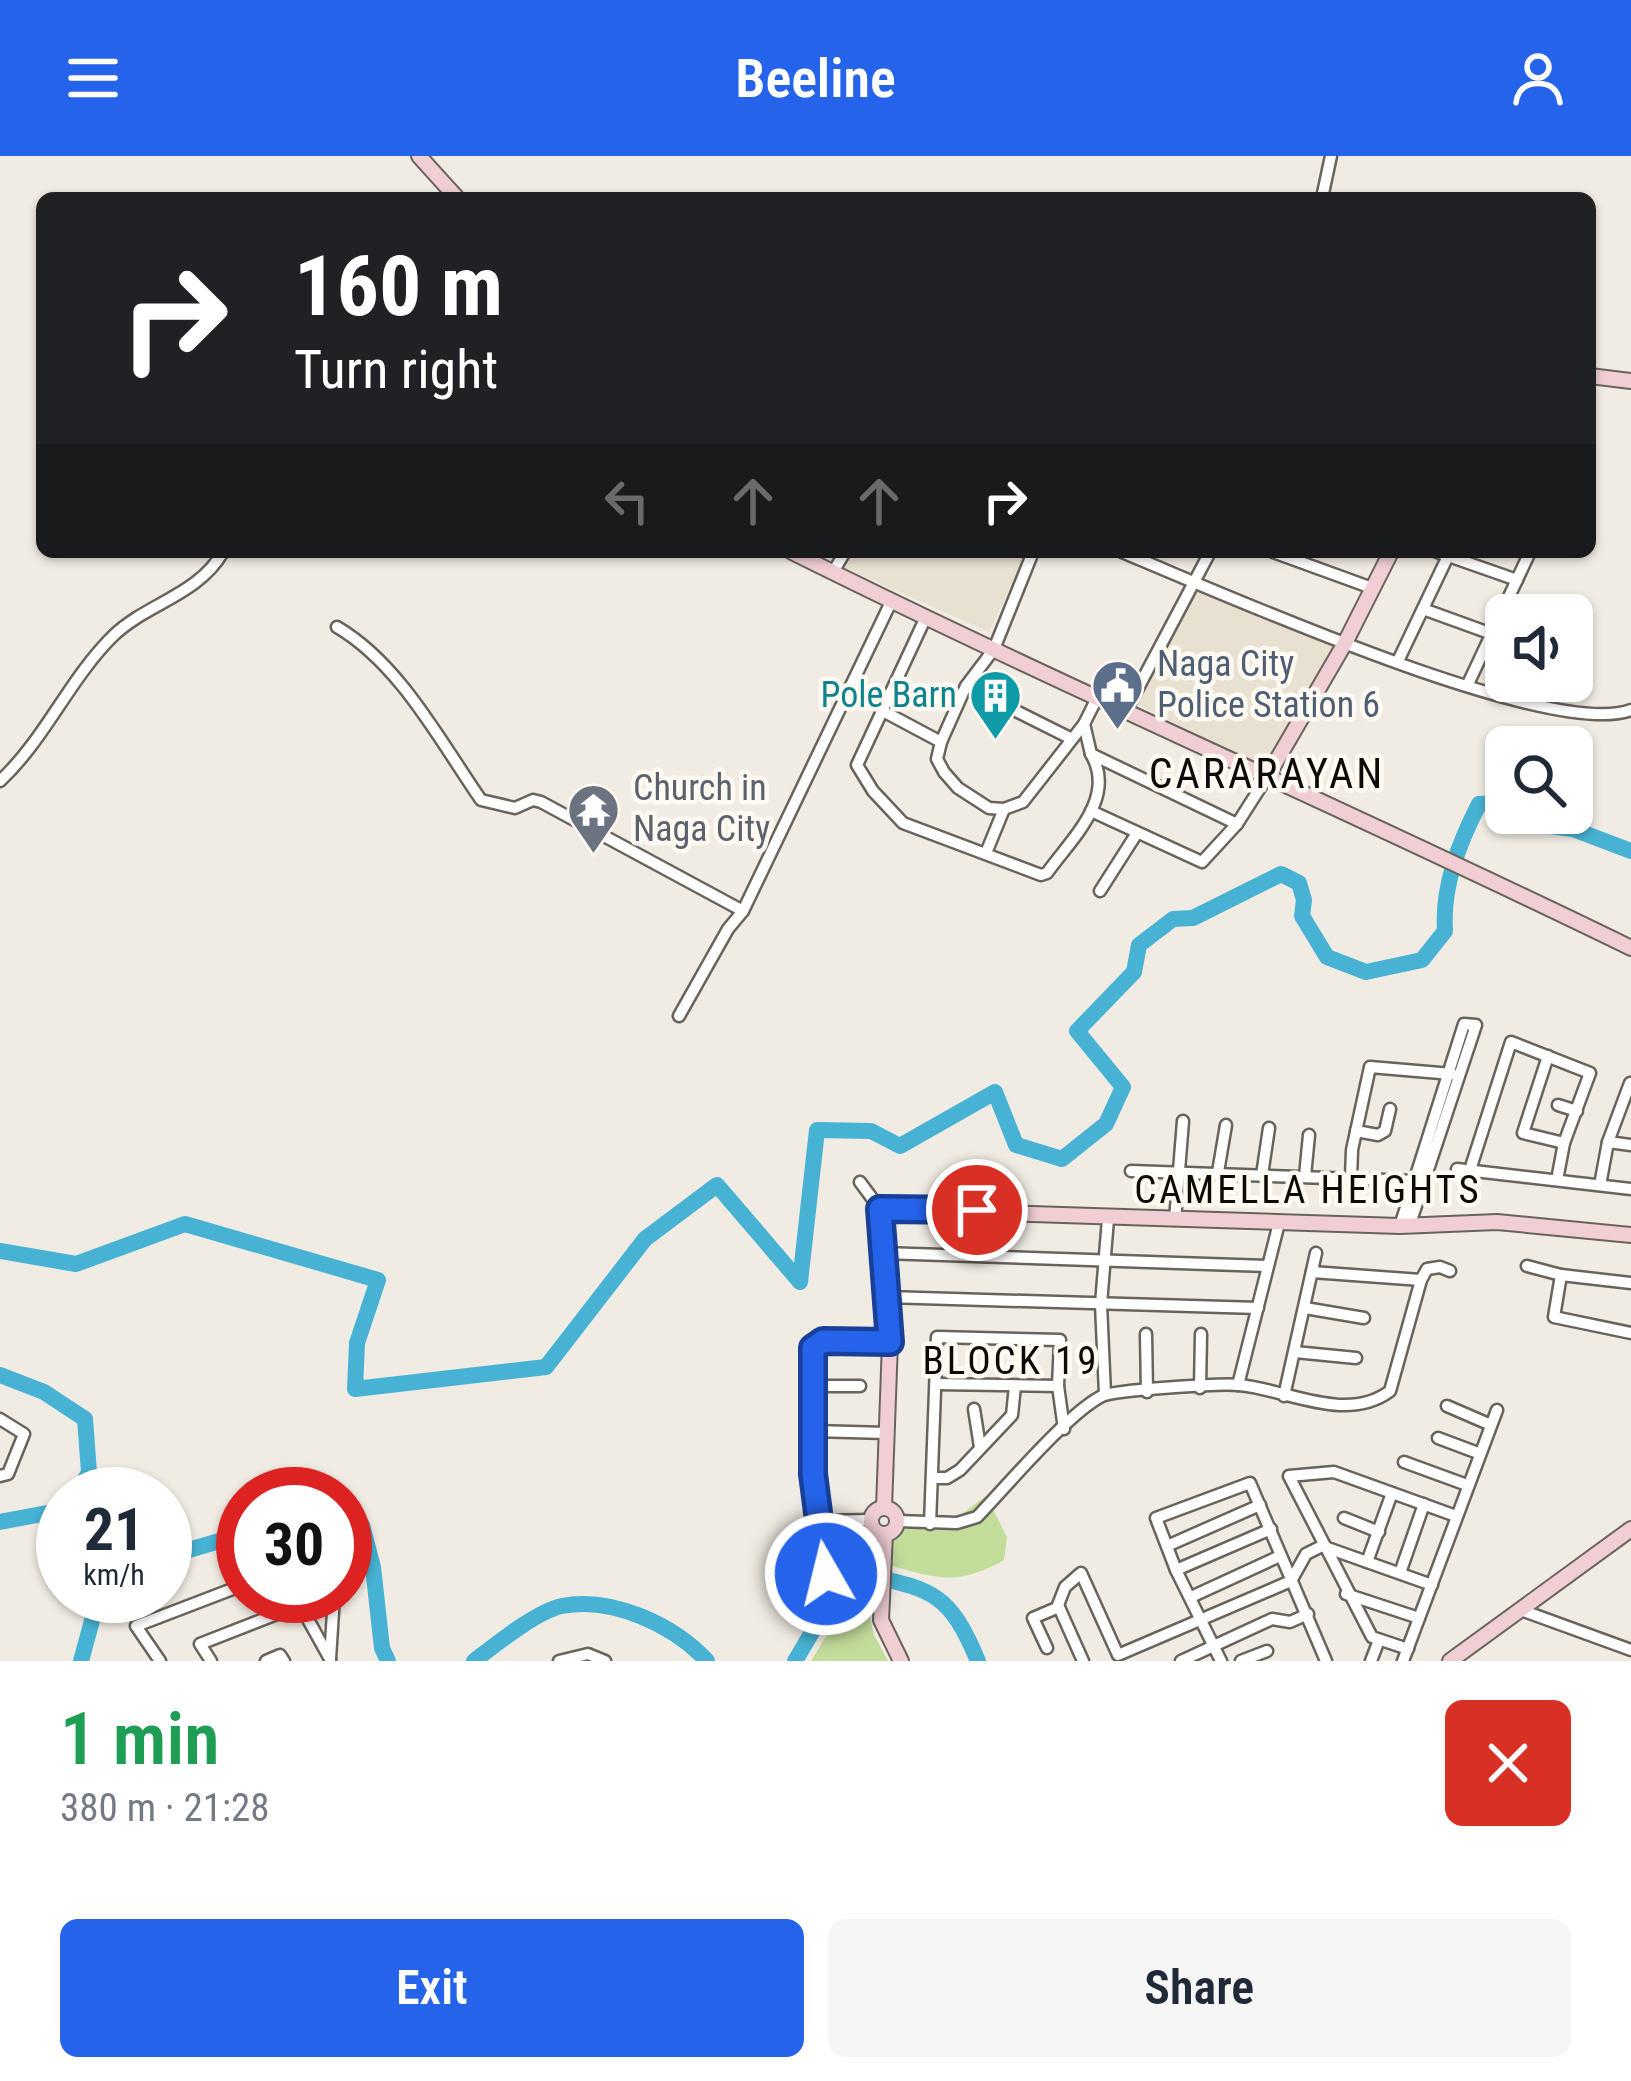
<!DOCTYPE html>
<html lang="en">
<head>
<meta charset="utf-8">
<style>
	:root { --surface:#fff; --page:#f6f6f7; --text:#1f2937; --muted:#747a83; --accent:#2563eb }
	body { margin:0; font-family:"Roboto Condensed",sans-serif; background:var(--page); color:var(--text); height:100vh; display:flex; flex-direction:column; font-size:45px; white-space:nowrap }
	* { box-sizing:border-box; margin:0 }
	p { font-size:39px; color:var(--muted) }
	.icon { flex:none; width:66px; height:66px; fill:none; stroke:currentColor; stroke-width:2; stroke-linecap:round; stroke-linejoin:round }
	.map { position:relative; height:1505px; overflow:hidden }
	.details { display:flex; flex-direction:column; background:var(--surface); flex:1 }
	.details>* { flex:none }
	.top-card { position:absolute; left:36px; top:36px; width:1560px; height:366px; border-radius:18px; box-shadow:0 3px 9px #0004; background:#202124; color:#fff; overflow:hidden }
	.fabs { position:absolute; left:1485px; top:438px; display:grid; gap:24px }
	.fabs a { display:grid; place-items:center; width:108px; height:108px; border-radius:18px; background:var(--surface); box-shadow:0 3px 9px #0004; font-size:60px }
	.speed { position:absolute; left:36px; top:1311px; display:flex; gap:24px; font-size:60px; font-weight:700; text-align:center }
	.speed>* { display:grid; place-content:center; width:156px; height:156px; border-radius:50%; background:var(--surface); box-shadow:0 3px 9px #0004; line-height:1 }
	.speed small { font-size:30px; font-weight:400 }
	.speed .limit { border:18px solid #d22; background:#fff; color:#111 }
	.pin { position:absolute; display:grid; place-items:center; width:102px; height:102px; color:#fff; margin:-51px; border:6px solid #fff; border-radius:50%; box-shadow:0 3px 12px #0007 }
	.me { position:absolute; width:132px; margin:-66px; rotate:352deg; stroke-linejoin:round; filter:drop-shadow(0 0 9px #0008) }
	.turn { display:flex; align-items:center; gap:42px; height:252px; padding:0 60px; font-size:54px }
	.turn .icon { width:156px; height:156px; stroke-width:2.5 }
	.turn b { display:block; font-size:84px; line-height:102px }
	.lanes { display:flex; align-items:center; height:114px; padding:0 60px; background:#0003; justify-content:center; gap:60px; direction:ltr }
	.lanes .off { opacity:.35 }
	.round { display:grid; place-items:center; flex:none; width:126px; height:126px; border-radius:18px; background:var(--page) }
	.head { display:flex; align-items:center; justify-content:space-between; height:204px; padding:0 60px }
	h1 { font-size:72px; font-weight:600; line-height:90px; color:#1e9e55 }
	.action { display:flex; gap:24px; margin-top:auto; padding:24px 60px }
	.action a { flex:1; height:138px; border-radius:18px; background:var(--accent); color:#fff; font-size:48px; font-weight:600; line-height:138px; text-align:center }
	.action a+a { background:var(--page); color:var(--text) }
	header { display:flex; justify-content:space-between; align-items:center; height:156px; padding:0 60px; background:var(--accent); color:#fff; font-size:54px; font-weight:600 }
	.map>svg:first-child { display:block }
	.built { fill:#e8e0d0 }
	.green { fill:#c2dc9a }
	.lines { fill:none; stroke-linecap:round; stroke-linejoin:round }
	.river { stroke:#47b2d3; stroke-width:16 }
	.street-casing { stroke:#68645c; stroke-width:15 }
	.secondary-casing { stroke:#68645c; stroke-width:18 }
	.street { stroke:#fff; stroke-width:10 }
	.secondary { stroke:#f0ced4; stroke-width:14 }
	.route-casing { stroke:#184099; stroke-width:30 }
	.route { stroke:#2563eb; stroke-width:21 }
	.labels { text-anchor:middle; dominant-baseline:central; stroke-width:9; stroke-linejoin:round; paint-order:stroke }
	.service-label { font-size:36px; fill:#4e5e75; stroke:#fefaf1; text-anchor:start }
	.culture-label { font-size:36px; fill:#0d838f; stroke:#fefaf1; text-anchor:end }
	.worship-label { font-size:36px; fill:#5b616d; stroke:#fefaf1; text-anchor:start }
	.neighbourhood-label { font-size:39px; letter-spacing:3px; fill:#0d0b08; stroke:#fefaf1 }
	.quarter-label { font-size:42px; letter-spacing:3px; fill:#0d0b08; stroke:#fefaf1 }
</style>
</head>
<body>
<header><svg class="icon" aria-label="menu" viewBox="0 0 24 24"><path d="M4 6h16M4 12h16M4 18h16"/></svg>Beeline<svg class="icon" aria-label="person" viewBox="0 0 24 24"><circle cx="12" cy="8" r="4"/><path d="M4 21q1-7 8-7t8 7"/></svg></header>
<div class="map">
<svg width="1631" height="1505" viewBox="0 0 1631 1505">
	<rect width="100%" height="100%" fill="#f1ece3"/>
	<!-- built -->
	<g class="built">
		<polygon points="851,396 1027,396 989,476 843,411"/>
		<polygon points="1197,432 1338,490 1267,614 1136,548"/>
	</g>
	<!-- green -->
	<g class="green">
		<path d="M986 1340 1007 1381 1004 1404C956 1431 936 1422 885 1408L890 1380 899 1371 916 1363H955Z"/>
		<polygon points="867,1449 874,1479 888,1505 811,1505 830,1474"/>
	</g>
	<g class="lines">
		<!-- river -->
		<g class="river">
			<polyline points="1516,657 1526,667 1573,673 1631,695"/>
			<path d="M0 1095 76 1108 185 1068 378 1124 357 1187 355 1233 546 1211 645 1083 717 1029 800 1126 817 974 871 975 900 990 995 936 1016 989 1062 1003 1106 968 1123 931 1077 875 1134 816 1139 789 1173 763 1193 762 1281 718 1299 727 1304 744 1302 760 1327 801 1366 816 1422 804 1445 775C1442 730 1459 687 1479 648L1506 647"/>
			<polyline points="0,1219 44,1236 85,1263 89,1316 77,1338"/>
			<polyline points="345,1358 362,1369 373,1411 382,1492 388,1505"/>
			<polyline points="0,1366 63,1354"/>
			<polyline points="165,1401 243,1378"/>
			<polyline points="81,1505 97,1446 105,1440"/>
			<path d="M474 1505C495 1489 537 1455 562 1450 612 1440 674 1469 707 1505"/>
			<path d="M795 1505 840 1429 863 1418C933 1434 949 1436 978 1505"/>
		</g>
		<defs>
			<g id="street">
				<polyline points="1322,42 1331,0"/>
				<polyline points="1033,396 994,493 966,530 941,586 937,603 944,616 958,632 989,652 1004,653 1023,646 1084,568 1098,540"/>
				<path d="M1122 396C1215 434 1549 585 1631 554"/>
				<polyline points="1273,396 1372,432"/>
				<polyline points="1437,396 1517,424"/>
				<polyline points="833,416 845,396"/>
				<polyline points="1423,453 1492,478"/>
				<path d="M925 463 857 609 873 635 903 667 1041 719 1047 717C1072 682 1117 642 1091 598"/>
				<path d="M337 471C400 508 440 585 481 644L515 652 533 644 541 646 743 755"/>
				<polyline points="1398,505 1448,400"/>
				<polyline points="1468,528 1530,396"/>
				<polyline points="966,530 1070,582"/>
				<polyline points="1127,553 1210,396"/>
				<polyline points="881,554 941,586"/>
				<polyline points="1084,568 1091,598 1237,668"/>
				<path d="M0 625C46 582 69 523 114 479 148 447 198 439 223 396"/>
				<polyline points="1091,655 1202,706 1237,668 1267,621"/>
				<polyline points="986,697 1004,653"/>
				<polyline points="1100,735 1137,677"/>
				<polyline points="679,860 728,773 743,755 891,446"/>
				<polyline points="1548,900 1523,977 1564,987"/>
				<polyline points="1558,949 1577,955"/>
				<polyline points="1356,975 1378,979 1385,975 1390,953"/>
				<polyline points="1608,986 1631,989"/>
				<polyline points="1457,1013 1631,1033"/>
				<polyline points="1470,1014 1511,886 1590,917 1564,987 1557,1024"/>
				<polyline points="1131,1015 1415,1025"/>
				<polyline points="1218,1016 1226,969"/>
				<polyline points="1262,1019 1269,972"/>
				<polyline points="1305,1020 1309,979"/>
				<polyline points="1351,1022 1352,994 1370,911 1452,918"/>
				<polyline points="860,1026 880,1053"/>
				<polyline points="1600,1029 1608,986 1630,927"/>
				<polyline points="977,1054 980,1017"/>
				<polyline points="1175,1064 1183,965"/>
				<polyline points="1400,1070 1464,868 1476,869 1410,1068"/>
				<polyline points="883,1097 1267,1110"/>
				<polyline points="1527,1110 1561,1119 1631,1127"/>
				<polyline points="1312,1116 1421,1124 1427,1113 1440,1111 1450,1115"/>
				<polyline points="1561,1119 1554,1161 1631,1177"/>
				<polyline points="887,1141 1258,1152"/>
				<polyline points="1305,1152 1364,1162"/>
				<polyline points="1146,1178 1147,1236"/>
				<polyline points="1295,1196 1356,1202"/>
				<polyline points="936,1228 1058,1230"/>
				<polyline points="1238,1229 1279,1067"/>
				<polyline points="812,1230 860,1230"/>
				<polyline points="1200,1232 1201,1178"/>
				<polyline points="1105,1238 1101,1148 1108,1063"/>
				<polyline points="1284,1240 1316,1097"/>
				<polyline points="1447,1250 1491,1269"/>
				<polyline points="974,1253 980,1291"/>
				<polyline points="0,1263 24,1278 8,1318 0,1320"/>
				<polyline points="813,1275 887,1277"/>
				<polyline points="1438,1282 1478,1297"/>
				<polyline points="1404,1306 1467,1329"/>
				<polyline points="932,1322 947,1322 960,1314 1012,1259 1015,1230"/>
				<polyline points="1344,1362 1379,1376"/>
				<polyline points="819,1365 871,1364"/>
				<path d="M897 1365 957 1367 977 1361C1006 1331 1068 1257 1102 1240 1115 1234 1222 1227 1239 1229 1286 1233 1346 1268 1390 1235L1421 1124"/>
				<polyline points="930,1368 937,1181 1060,1184 1058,1230 1064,1273"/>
				<polyline points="1167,1390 1260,1349"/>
				<polyline points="824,1398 836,1394 838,1365"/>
				<polyline points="1367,1406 1392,1337"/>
				<polyline points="1176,1414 1271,1373"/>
				<polyline points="1400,1417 1424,1348"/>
				<polyline points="827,1418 813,1318 813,1192 823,1185 890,1186"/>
				<polyline points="1346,1438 1419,1462"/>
				<polyline points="1191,1441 1280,1400"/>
				<polyline points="1521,1454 1631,1494"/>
				<polyline points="1047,1492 1033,1462 1059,1451"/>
				<polyline points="1408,1493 1372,1481 1289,1320 1334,1316 1456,1360"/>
				<polyline points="330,1503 334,1440"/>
				<polyline points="160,1505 136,1470 243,1429"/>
				<polyline points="211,1505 200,1488 300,1449 330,1503"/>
				<polyline points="266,1505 280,1499 284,1505"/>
				<polyline points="559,1505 588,1498 605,1505"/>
				<polyline points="1083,1505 1058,1449 1065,1431 1081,1417 1118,1499 1291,1425 1306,1398 1322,1390 1432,1429"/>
				<polyline points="1181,1505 1272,1463 1290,1466 1308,1458"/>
				<polyline points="1221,1505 1176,1414 1156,1362 1250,1327 1326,1505"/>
				<polyline points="1241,1505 1267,1495"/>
				<polyline points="1371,1505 1379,1484"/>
				<polyline points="1403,1505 1497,1254"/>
			</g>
			<g id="secondary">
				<polyline points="419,0 457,42"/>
				<polyline points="1590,220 1631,225"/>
				<path d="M792 396C1069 534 1353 656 1631 792"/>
				<polyline points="1267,621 1345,487 1391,396"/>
				<polyline points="884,1352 890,1186 880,1053 1400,1070 1497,1066 1631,1079"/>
				<circle cx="884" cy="1365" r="13"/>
				<polyline points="885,1378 881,1464 901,1505"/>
				<polyline points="1450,1505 1631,1373"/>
			</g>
		</defs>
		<!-- street casing -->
		<use href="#street" class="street-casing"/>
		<!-- secondary casing -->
		<use href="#secondary" class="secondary-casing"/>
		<!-- street -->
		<use href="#street" class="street"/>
		<!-- secondary -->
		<use href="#secondary" class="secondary"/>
	</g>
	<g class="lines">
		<defs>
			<polyline id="route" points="826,1418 813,1318 813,1192 823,1185 890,1186 880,1053 977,1054"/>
		</defs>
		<!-- route casing -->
		<use href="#route" class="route-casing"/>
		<!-- route -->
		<use href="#route" class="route"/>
	</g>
	<!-- icons -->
	<defs>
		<symbol id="civic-pin" viewBox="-11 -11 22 30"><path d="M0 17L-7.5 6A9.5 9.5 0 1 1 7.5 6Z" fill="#5c6f8a" stroke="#fefaf1"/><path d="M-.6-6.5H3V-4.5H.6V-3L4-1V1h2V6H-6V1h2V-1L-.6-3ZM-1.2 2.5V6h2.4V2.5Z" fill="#fff"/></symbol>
		<symbol id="building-pin" viewBox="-11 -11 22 30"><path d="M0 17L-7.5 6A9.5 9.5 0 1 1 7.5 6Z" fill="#0f9aa8" stroke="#fefaf1"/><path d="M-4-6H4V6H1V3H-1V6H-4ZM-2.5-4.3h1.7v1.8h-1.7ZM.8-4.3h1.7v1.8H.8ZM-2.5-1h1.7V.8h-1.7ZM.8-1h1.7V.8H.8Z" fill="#fff"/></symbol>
		<symbol id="temple-pin" viewBox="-11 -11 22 30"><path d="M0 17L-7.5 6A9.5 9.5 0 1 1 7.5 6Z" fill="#6b7280" stroke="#fefaf1"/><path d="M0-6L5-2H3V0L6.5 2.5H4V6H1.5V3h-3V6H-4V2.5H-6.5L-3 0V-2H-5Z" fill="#fff"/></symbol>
	</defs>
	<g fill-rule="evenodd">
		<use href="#civic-pin" x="1088" y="500" width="59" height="81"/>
		<use href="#building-pin" x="966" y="510" width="59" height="81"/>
		<use href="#temple-pin" x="564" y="624" width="59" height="81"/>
	</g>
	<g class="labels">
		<!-- service labels -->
		<g class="service-label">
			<text x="1157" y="508">Naga City<tspan x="1157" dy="41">Police Station 6</tspan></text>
		</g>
		<!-- culture labels -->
		<g class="culture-label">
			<text x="957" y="539">Pole Barn</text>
		</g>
		<!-- worship labels -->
		<g class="worship-label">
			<text x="633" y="632">Church in<tspan x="633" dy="41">Naga City</tspan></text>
		</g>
		<!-- neighbourhood labels -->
		<g class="neighbourhood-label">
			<text x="1308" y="1034">CAMELLA HEIGHTS</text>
			<text x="1011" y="1205">BLOCK 19</text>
		</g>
		<!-- quarter labels -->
		<g class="quarter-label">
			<text x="1267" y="617">CARARAYAN</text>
		</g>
	</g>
</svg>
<div class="fabs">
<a><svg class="icon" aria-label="sound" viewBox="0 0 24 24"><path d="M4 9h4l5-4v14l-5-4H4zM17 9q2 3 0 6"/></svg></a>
<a><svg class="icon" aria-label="search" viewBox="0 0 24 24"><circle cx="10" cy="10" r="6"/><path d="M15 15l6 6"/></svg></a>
</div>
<div class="speed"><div>21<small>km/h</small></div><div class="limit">30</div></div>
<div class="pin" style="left:977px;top:1054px;background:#d93025"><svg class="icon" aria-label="arrive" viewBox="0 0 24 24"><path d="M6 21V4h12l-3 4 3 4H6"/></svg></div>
<svg class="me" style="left:826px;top:1418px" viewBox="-20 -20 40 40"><circle r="17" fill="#2563eb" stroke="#fff" stroke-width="3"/><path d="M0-11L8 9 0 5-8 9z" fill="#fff"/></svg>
<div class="top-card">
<div class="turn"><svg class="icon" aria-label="right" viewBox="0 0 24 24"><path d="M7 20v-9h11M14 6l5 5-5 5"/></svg><div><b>160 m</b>Turn right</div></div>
<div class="lanes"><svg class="icon off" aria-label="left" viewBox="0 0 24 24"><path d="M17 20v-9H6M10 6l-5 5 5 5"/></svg><svg class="icon off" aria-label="ahead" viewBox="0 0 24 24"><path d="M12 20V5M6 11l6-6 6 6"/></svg><svg class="icon off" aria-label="ahead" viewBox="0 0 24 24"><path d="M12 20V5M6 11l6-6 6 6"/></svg><svg class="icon" aria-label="right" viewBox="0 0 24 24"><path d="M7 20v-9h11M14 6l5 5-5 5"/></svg></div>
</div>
</div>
<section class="details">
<div class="head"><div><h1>1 min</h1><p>380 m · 21:28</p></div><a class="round" style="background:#d93025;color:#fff"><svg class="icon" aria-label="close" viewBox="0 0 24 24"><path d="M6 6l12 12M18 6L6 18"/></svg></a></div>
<div class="action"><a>Exit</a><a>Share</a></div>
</section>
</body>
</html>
